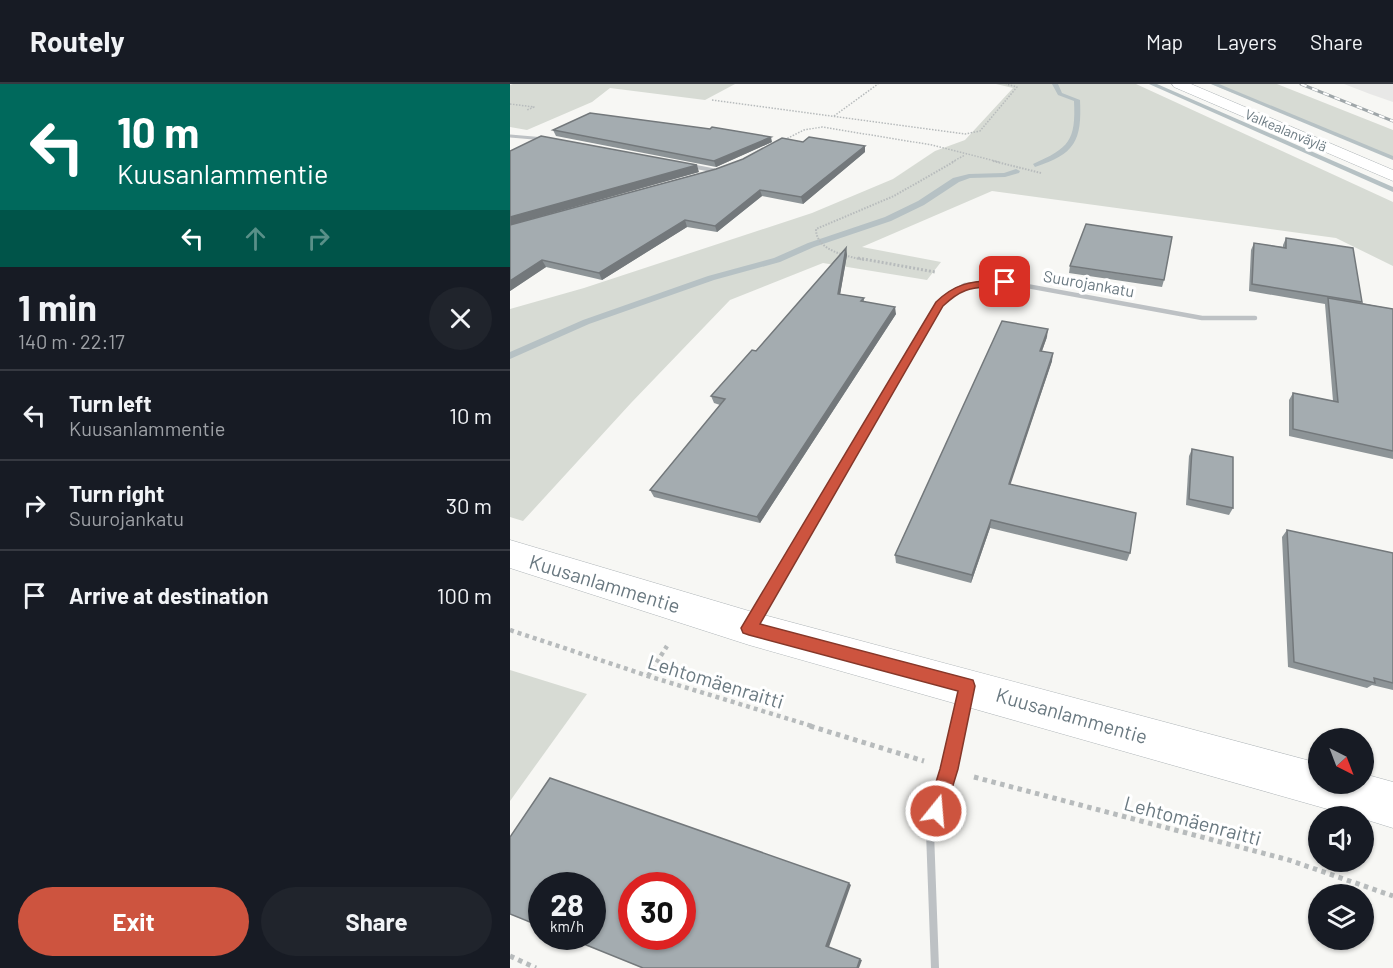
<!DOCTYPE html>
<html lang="en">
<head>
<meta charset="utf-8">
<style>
	:root { --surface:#171b24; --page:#20242c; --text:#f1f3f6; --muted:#9ea1a6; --line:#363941; --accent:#cd543f }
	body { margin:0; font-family:Barlow,sans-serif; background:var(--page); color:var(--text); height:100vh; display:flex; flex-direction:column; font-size:22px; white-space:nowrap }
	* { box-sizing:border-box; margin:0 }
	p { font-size:20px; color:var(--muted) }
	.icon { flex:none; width:33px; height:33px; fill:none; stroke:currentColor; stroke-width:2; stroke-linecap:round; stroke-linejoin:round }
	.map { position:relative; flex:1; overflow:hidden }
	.panel { display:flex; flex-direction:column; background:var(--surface); width:510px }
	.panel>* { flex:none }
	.guide { background:#00695c; color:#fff; overflow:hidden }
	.needle { width:39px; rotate:138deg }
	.buttons { position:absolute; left:798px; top:644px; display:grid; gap:12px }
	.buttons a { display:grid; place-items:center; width:66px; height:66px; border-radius:50%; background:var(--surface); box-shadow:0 2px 4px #0004; font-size:30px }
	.speed { position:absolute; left:18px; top:788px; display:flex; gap:12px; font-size:30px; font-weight:700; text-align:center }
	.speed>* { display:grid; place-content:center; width:78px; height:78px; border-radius:50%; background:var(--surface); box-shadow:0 2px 4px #0004; line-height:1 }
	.speed small { font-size:15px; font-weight:400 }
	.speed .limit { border:9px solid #d22; background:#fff; color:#111 }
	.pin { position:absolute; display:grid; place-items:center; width:51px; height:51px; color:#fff; margin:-26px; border-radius:12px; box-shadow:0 3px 9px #0006 }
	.me { position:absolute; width:66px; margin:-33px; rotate:17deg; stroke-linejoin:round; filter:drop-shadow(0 0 4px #0008) }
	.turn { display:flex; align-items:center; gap:21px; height:126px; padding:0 18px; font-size:27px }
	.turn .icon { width:78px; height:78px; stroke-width:2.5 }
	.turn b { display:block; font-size:42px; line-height:51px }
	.lanes { display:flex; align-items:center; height:57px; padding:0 18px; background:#0003; justify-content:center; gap:30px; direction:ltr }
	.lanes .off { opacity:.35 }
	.round { display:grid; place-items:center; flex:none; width:63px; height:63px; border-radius:32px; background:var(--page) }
	.headline { display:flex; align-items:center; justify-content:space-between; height:102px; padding:0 18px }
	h1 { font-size:36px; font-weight:700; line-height:45px }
	.action { display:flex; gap:12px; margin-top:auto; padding:12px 18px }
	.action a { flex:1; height:69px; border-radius:36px; background:var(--accent); color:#fff; font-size:24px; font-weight:700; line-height:69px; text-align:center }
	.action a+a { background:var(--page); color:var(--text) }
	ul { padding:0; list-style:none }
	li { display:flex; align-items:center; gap:18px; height:90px; padding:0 18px; border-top:2px solid var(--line) }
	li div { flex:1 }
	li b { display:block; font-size:22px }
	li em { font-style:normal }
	header { display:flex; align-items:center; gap:36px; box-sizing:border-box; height:84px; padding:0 30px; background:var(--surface); border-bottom:2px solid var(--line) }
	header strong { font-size:28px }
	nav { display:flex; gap:33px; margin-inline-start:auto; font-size:21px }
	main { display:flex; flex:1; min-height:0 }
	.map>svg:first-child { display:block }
	.built { fill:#e8e8e7 }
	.green { fill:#d7dbd4 }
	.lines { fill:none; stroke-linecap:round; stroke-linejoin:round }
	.stream { fill:#b6c1c4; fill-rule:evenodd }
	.secondary-casing { stroke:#afb5b8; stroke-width:1 }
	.path-far4 { stroke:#b7bbbc; stroke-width:1.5; stroke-dasharray:1.5 1.5; stroke-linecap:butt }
	.path-far3 { stroke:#b7bbbc; stroke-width:2; stroke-dasharray:1.5 1.5; stroke-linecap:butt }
	.path-far2 { stroke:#b7bbbc; stroke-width:3; stroke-dasharray:2 2; stroke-linecap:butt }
	.path-far1 { stroke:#b7bbbc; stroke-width:4.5; stroke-dasharray:4 4; stroke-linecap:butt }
	.path { stroke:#b7bbbc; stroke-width:5; stroke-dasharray:4.5 4.5; stroke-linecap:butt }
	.street-far5 { stroke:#bdc1c4; stroke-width:3 }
	.street-far4 { stroke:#bdc1c4; stroke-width:4 }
	.street-far3 { stroke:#bdc1c4; stroke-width:4.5 }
	.street-far2 { stroke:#bdc1c4; stroke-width:5 }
	.street-far1 { stroke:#bdc1c4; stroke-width:7 }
	.street { stroke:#bdc1c4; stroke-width:8 }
	.secondary { fill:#fff; fill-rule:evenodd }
	.rail-casing { stroke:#9fa6a9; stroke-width:3 }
	.rail { stroke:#fff; stroke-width:2; stroke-dasharray:6; stroke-linecap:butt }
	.wall { fill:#8d9497 }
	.shaded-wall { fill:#73787b }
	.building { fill:#a4acb0; stroke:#73787b; stroke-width:1.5; fill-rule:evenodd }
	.route { fill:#cd543f; stroke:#853729; stroke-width:1.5 }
	.labels { text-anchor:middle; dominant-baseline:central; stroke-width:6; stroke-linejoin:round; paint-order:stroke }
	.far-street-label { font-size:14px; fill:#6a7981; stroke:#fff }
	.street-label { font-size:16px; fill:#6a7981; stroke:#fff }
	.near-street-label { font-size:20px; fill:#6a7981; stroke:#fff }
</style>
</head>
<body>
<header>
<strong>Routely</strong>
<nav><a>Map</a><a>Layers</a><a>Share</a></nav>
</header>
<main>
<section class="panel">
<div class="guide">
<div class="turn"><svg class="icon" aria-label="left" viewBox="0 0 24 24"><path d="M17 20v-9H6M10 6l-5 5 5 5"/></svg><div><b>10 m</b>Kuusanlammentie</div></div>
<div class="lanes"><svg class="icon" aria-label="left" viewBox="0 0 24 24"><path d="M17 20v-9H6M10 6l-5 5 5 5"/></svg><svg class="icon off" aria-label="ahead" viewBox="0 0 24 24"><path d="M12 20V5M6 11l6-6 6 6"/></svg><svg class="icon off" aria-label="right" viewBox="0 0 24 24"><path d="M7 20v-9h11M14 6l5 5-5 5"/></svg></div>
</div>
<div class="headline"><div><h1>1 min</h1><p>140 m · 22:17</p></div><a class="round"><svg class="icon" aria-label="close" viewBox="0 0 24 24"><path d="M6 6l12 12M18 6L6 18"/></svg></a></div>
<ul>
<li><svg class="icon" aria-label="left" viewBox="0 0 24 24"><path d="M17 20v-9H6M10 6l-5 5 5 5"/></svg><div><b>Turn left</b><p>Kuusanlammentie</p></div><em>10 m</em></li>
<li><svg class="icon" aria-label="right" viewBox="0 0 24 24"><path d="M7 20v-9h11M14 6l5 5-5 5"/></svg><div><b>Turn right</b><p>Suurojankatu</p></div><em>30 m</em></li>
<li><svg class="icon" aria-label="arrive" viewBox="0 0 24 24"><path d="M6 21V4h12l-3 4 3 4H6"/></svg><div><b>Arrive at destination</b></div><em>100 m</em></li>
</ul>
<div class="action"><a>Exit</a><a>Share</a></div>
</section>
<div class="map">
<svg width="883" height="884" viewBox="0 0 883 884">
	<rect width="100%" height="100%" fill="#f7f7f4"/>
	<!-- built -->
	<polygon class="built" points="834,0 883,0 883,18 860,10"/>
	<!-- green -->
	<g class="green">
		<polygon points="3,0 225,0 195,16 100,4 82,18 17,46 0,43 0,1"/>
		<polygon points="486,0 626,0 883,118 883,182 826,154 482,107 352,163 431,178 417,196 313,179 220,216 121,319 13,437 0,433 0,225 74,204 302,129 383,95 425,67 455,56 503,4"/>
		<polygon points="701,0 767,0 883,46 883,73"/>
		<polygon points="0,586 77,610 0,717"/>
	</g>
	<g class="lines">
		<!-- stream -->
		<g class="stream">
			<path d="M542 0H548L552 9 570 16C572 57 565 70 525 83L523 80C559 64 566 57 564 17L548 11Z"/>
			<polygon points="639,0 647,0 883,103 883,108"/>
			<polygon points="701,0 709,0 883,72 883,76"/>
			<polygon points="506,85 510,87 509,89 495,93 460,94 449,98 414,121 381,137 304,163 270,178 204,196 79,240 0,275 0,268 73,236 198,192 264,174 298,159 375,133 408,117 443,94 459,90 494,89"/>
		</g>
		<defs>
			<g id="secondary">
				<polygon points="662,0 681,0 883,86 883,97 664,3"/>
				<polygon points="0,456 239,527 808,679 808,699 854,699 854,690 883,698 883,744 854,735 854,732 842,732 239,561 0,484"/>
			</g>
		</defs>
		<!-- secondary casing -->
		<use href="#secondary" class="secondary-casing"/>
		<!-- path-far4 -->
		<g class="path-far4">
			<polyline points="202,16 455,50 470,47 507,3 496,0"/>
			<polyline points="0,20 24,23 17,26"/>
			<polyline points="324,32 368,0"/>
			<polyline points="272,57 294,46 312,43 422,61 489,78"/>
			<polyline points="442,78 455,71"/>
		</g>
		<!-- path-far3 -->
		<g class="path-far3">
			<polyline points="483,77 531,89"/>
			<path d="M354 176C337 172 306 167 306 145L384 112 445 77"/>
		</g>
		<!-- path-far2 -->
		<polyline class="path-far2" points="348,174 425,188"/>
		<!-- path-far1 -->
		<g class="path-far1">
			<polyline points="0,546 138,592 305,643"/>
			<polyline points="138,592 157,562"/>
		</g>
		<!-- path -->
		<g class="path">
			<polyline points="300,642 414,677"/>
			<polyline points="464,693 779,776 883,812"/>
			<polyline points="0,872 26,884"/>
		</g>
		<!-- street-far5 -->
		<polyline class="street-far5" points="0,52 35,55"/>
		<!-- street-far4 -->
		<polyline class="street-far4" points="181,82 207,87"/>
		<!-- street-far3 -->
		<polyline class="street-far3" points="383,298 429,220 441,209 455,201 495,198 692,234 745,234"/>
		<!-- street-far2 -->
		<polyline class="street-far2" points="293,451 384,296"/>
		<!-- street-far1 -->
		<g class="street-far1">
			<polyline points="244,535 294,450"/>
			<polyline points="448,643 454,614"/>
		</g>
		<!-- street -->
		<polyline class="street" points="425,884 420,748 439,685 448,642"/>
		<!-- secondary -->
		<use href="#secondary" class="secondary"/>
		<defs>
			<polyline id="rail" points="791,0 883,37"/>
		</defs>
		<!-- rail casing -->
		<use href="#rail" class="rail-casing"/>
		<!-- rail -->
		<use href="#rail" class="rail"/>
	</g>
	<!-- wall -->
	<g class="wall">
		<polygon points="43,46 262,58 206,83 46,52"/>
		<polygon points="0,67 189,88 7,139 355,68 293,120 252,112 207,148 177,143 92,196 36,183 0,207"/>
		<polygon points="776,154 852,218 851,219 883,225 883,375 779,352 779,316 783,309 823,317 815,220 739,207 741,166 744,159 773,163 773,161"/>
		<polygon points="336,164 337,171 330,210 354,214 354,218 386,230 250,439 144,413 140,406 210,321 204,319 201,312 246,267"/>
		<polygon points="560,182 654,196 652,203 559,189"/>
		<polygon points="537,253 532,267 542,277 500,400 620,469 617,477 480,444 461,499 386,479 385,471"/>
		<polygon points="682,365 723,424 719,431 676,421 679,372"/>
		<polygon points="777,446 883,469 883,606 862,601 857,604 778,583 772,453"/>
	</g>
	<!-- shaded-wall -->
	<g class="shaded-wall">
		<polygon points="261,53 262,58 206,83 204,77"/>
		<polygon points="355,62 355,68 293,120 291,113"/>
		<polygon points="187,81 189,88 0,141 0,133"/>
		<polygon points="250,106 252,112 207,148 205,142"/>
		<polygon points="175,136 177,143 92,196 89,189"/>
		<polygon points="336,164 337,171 329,217 328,210"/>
		<polygon points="32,176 36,183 0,207 0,197"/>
		<polygon points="385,223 386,230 250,439 247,433"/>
		<polygon points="538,245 537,253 529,275 530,267"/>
		<polygon points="543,269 542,277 498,408 499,400"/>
		<polygon points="481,436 480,444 461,499 462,491"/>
		<polygon points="339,799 341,801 319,863 352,876 349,884 347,884 316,862"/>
	</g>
	<!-- building -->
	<g class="building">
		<polygon points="80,29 200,45 202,43 261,53 204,77 43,46"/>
		<polygon points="31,52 187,81 0,133 0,67"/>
		<polygon points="299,53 355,62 291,113 250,106 205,142 175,136 89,189 32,176 0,197 0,141 206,85 233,75 272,54 293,58"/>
		<polygon points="576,140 662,153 654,196 560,182"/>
		<polygon points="776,154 843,164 852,218 742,200 744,159 776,164"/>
		<polygon points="336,164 328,210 354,214 351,217 385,223 247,433 140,406 215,315 201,312 242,266 246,267"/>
		<polygon points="818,214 883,225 883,367 783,345 783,309 828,318"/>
		<polygon points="492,237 538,245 530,267 543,269 499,400 626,429 620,469 481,436 462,491 385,471"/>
		<polygon points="682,365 723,373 723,424 679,415"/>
		<polygon points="777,446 883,469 883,599 864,594 865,599 784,578"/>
		<path d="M40 694 339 799 316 862 350 875 347 884H133L54 852H82V801H32V843L0 830V753ZM122 801H172V852H122Z"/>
	</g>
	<!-- route -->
	<path class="route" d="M495 195 498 196V200C468 206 458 198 433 222L250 540 463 596 465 602 448 685 433 734 426 736 419 734 417 727 430 685 448 607 239 551 233 549 231 544 426 218C449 196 465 198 495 195Z"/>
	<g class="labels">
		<!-- far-street labels -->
		<g class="far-street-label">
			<text transform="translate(776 46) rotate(23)">Valkealanväylä</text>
		</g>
		<!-- street labels -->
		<g class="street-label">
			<text transform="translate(579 199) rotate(10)">Suurojankatu</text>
		</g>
		<!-- near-street labels -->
		<g class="near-street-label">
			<text transform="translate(95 499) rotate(17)">Kuusanlammentie</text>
			<text transform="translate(206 597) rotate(17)">Lehtomäenraitti</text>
			<text transform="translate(562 631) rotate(16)">Kuusanlammentie</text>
			<text transform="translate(683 736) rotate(15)">Lehtomäenraitti</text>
		</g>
	</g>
</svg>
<div class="buttons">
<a><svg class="needle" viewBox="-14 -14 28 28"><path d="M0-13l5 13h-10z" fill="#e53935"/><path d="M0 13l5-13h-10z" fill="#9ea1a6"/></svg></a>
<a><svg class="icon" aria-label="sound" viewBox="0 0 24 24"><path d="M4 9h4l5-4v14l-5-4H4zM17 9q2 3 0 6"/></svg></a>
<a><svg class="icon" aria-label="layers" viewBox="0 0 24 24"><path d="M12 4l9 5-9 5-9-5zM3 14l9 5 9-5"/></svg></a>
</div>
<div class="speed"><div>28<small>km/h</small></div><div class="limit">30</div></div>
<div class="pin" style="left:495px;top:198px;background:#d93025"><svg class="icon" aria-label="arrive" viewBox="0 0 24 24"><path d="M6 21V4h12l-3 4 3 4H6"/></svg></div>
<svg class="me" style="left:426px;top:727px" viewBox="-20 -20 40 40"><circle r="17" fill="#cd543f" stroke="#fff" stroke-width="3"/><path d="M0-11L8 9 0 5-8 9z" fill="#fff"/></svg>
</div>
</main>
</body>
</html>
